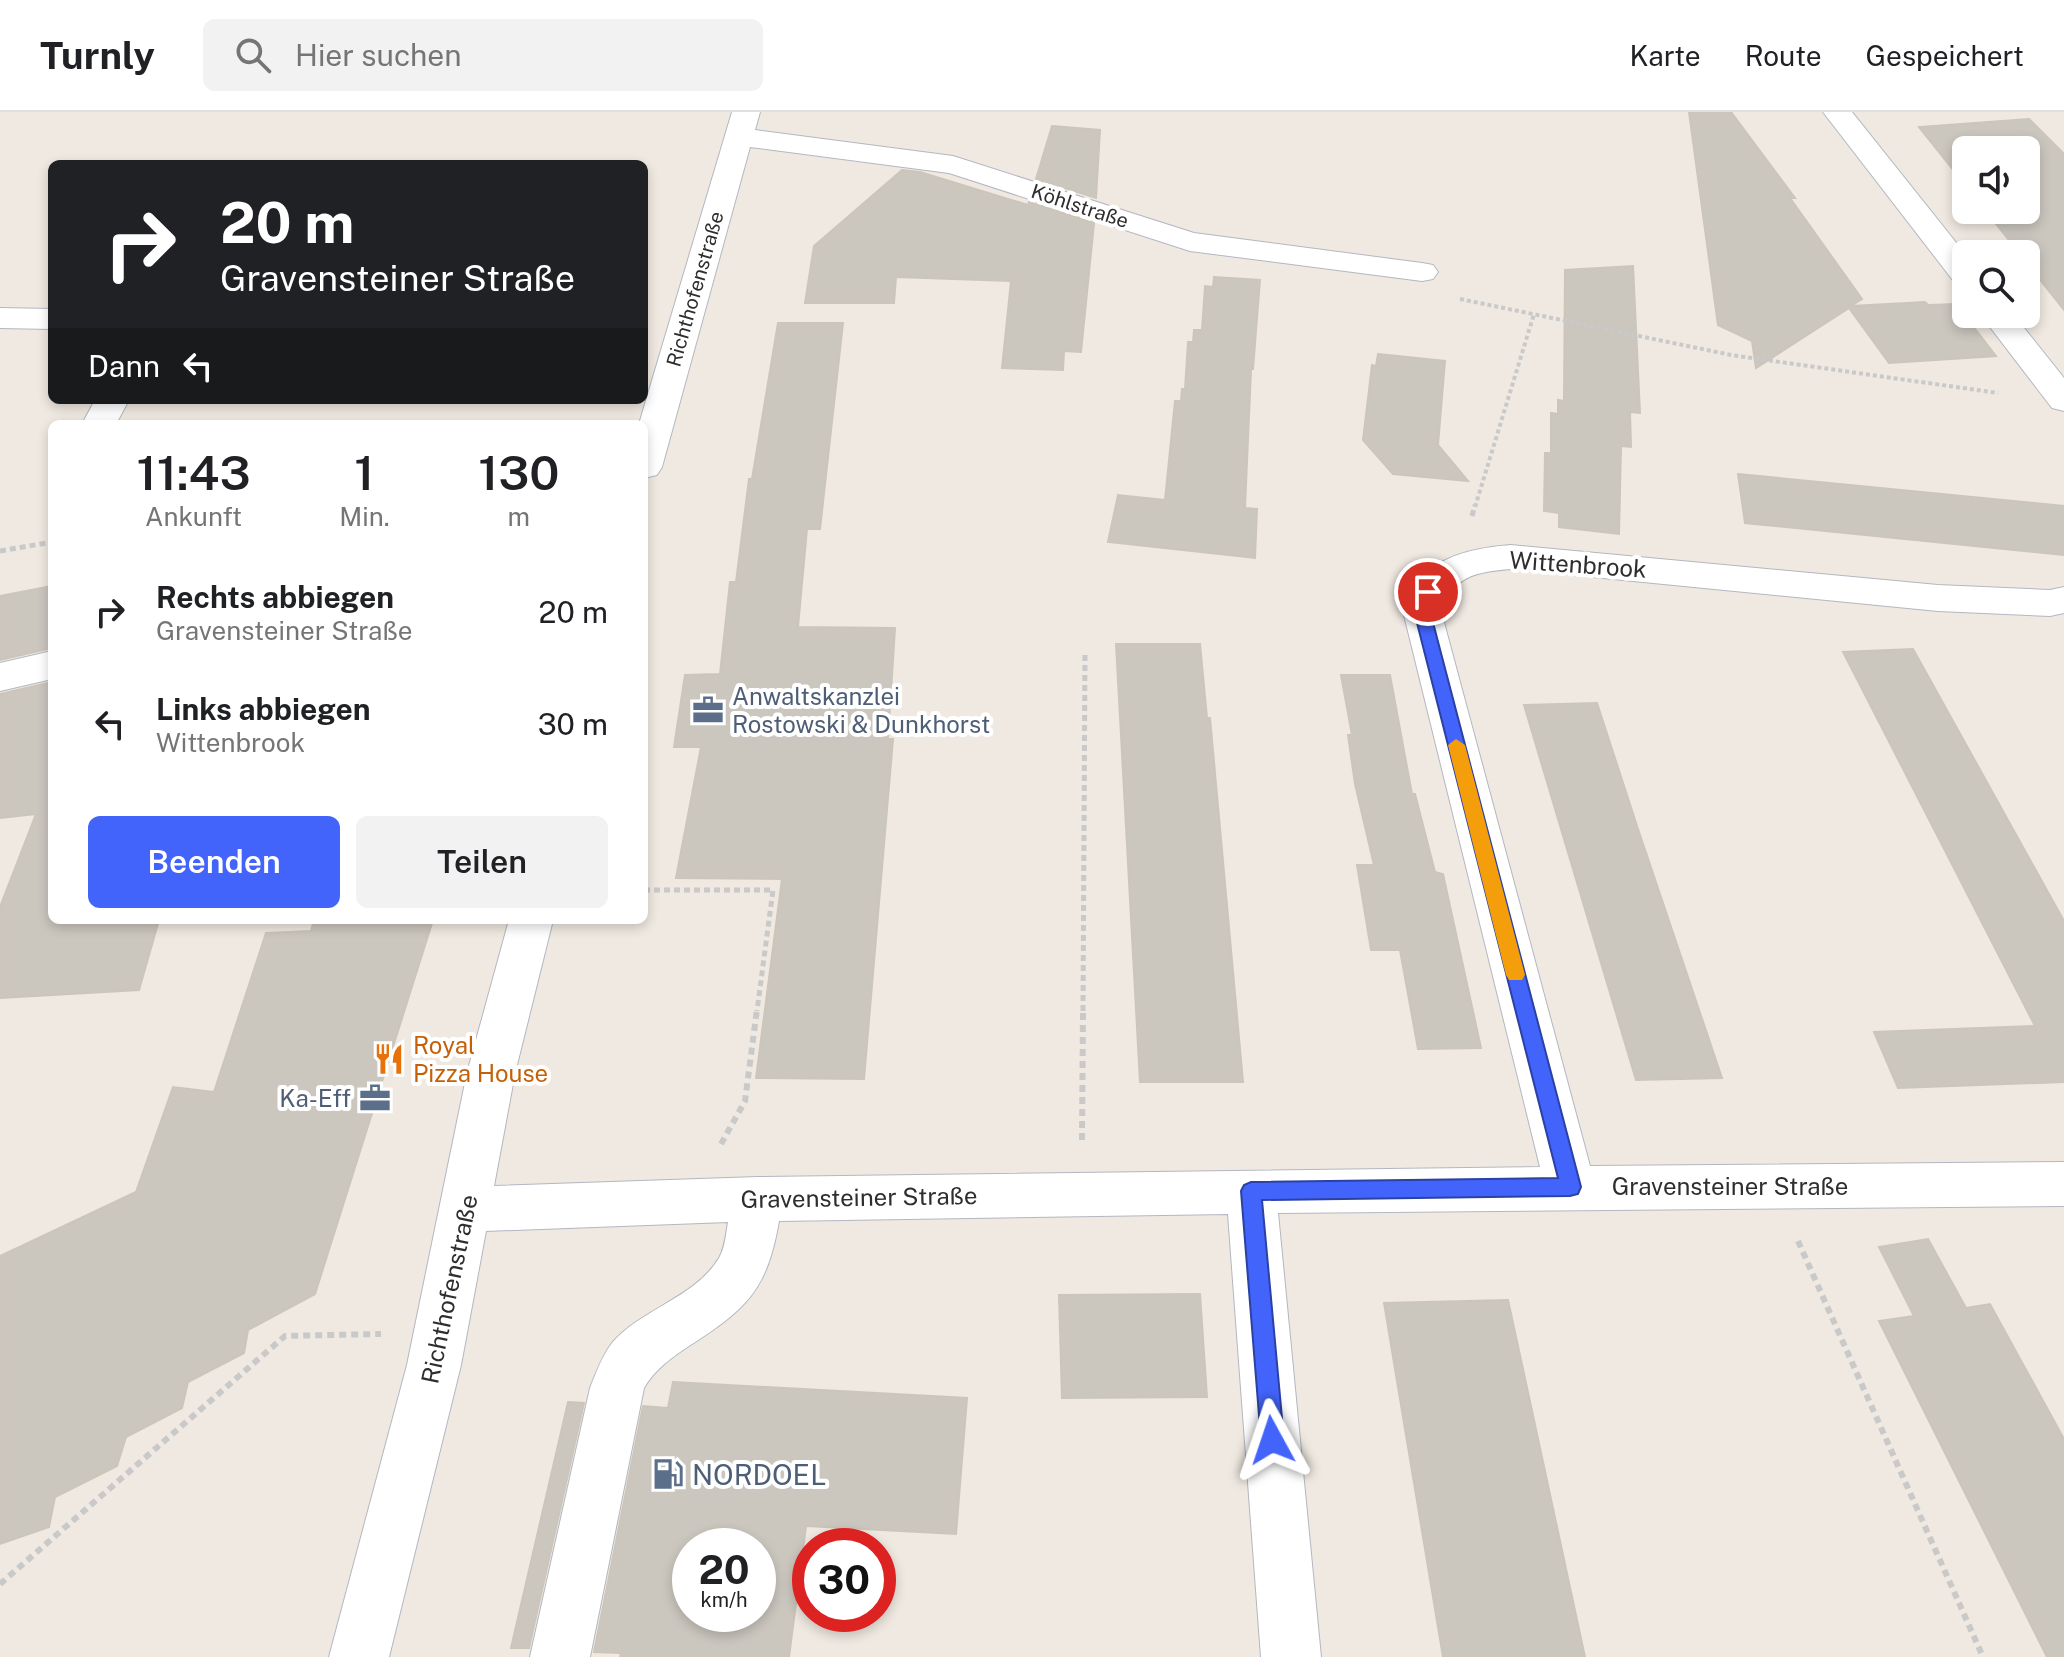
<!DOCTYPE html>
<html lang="de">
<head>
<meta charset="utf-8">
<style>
	:root { --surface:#fff; --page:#f2f2f2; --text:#202124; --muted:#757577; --line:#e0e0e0; --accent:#4264fb }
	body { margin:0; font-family:"Public Sans",sans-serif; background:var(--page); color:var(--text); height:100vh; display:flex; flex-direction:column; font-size:30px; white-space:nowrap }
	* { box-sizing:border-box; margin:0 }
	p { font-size:26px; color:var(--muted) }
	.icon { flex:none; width:44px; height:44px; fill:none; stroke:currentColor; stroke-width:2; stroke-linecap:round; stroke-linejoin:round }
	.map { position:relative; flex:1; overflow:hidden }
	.details { position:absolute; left:48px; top:308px; width:600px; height:504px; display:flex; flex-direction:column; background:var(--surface); border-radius:12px; box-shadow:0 4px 12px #0003 }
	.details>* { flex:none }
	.hud { position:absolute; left:48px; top:48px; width:600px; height:244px; border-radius:12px; box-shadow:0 4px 12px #0003; background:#202124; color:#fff; overflow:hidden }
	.fabs { position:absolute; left:1952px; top:24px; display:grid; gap:16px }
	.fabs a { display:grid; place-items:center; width:88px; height:88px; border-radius:12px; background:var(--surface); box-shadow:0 4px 12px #0003; font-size:40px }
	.speed { position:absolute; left:672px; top:1416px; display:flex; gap:16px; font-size:40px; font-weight:700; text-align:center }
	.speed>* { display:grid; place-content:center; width:104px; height:104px; border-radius:50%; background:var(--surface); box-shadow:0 4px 12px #0003; line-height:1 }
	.speed small { font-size:20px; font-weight:400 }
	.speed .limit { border:12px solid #d22; background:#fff; color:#111 }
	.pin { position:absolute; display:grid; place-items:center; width:68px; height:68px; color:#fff; margin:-34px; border:4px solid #fff; border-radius:50%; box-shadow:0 2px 8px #0007 }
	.me { position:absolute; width:88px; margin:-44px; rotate:355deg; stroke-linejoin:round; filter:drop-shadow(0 0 6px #0008) }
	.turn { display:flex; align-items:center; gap:28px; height:168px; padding:0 40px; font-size:36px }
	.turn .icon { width:104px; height:104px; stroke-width:2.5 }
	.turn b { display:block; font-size:56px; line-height:68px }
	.then { display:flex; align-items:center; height:76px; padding:0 40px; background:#0003; gap:16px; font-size:30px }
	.eta { display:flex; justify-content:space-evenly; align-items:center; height:136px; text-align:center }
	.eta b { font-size:48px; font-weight:600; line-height:56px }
	.button { display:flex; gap:16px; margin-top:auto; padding:16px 40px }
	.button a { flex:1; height:92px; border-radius:12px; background:var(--accent); color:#fff; font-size:32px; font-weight:600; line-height:92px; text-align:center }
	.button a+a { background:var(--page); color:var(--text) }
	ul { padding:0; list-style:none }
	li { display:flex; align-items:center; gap:24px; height:112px; padding:0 40px }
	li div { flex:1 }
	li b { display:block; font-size:30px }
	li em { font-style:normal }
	header { display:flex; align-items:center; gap:48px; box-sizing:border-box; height:112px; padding:0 40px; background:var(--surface); border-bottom:2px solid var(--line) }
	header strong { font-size:38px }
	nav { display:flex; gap:44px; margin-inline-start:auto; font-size:28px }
	.search { width:560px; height:72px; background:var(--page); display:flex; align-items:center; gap:20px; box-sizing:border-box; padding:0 28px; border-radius:12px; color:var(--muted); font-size:30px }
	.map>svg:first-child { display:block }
	.building { fill:#cbc7bf; stroke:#cbc5ba; stroke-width:2; fill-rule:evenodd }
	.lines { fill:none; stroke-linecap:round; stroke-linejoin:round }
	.minor-casing { stroke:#b4b7c1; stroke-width:2 }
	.path-far2 { stroke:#c9c9c9; stroke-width:4; stroke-dasharray:4 3; stroke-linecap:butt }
	.path-far1 { stroke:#c9c9c9; stroke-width:5; stroke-dasharray:6 4; stroke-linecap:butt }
	.path { stroke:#c9c9c9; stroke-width:6; stroke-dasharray:7 5; stroke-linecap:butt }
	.minor { fill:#fff; fill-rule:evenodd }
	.route { fill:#4264fb; stroke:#2b41a3; stroke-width:2 }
	.slow { fill:#f59e0b }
	.labels { text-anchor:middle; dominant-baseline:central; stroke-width:8; stroke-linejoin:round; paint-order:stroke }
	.far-street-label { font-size:20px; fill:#2e2e2e; stroke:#fff }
	.street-label { font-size:24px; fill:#2e2e2e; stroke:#fff }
	.service-label { font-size:24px; fill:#4e5e75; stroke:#fff; text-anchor:start }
	.food-label { font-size:24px; fill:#c56008; stroke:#fff; text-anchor:start }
	.near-service-label { font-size:28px; fill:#4e5e75; stroke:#fff; text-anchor:start }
</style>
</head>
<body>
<header>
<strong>Turnly</strong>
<div class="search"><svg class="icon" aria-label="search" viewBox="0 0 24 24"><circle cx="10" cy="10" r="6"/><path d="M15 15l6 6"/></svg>Hier suchen</div>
<nav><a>Karte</a><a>Route</a><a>Gespeichert</a></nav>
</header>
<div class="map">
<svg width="2064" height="1545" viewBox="0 0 2064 1545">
	<rect width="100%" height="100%" fill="#efe9e1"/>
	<!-- building -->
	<g class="building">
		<polygon points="1689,0 1731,0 1795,86 1790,86 1862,187 1851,194 1925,190 1928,193 1956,192 1996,244 1889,251 1849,196 1756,256 1752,229 1718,213"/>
		<polygon points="2029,7 2064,42 2064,198 2026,150 2026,142 2020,142 1985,98 2026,98 2026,38 1966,38 1966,74 1919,15"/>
		<polygon points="1052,14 1100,18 1096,86 1036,67"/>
		<polygon points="902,58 920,60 1028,93 1029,90 1094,111 1081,240 1064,239 1063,258 1002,256 1011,169 896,165 894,191 805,191 814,134"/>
		<polygon points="1633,154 1640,301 1630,300 1631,335 1621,334 1619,422 1559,415 1559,401 1544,399 1545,341 1551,341 1551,301 1558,302 1558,288 1564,289 1565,158"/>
		<polygon points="1214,165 1260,168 1253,257 1251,257 1245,396 1257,397 1255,446 1108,430 1118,383 1165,388 1175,289 1181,289 1182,277 1185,277 1188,230 1193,230 1194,218 1202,218 1205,174 1213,175"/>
		<polygon points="778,211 843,211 820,417 807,417 798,515 895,516 888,627 893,627 864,967 756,966 782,767 676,766 701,635 674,635 685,563 720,562 730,470 736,470 749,367 752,367"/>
		<polygon points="1378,242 1445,249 1438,333 1468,369 1393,362 1363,328 1372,253 1376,254"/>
		<polygon points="1738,362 2064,394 2064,443 1745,411"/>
		<polygon points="52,474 52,536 0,548 0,484"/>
		<polygon points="1116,532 1200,532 1207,606 1210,606 1243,970 1140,970"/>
		<polygon points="1913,537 2064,809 2064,970 1898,976 1874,920 2035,914 1843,540"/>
		<polygon points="1341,563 1390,563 1412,682 1415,682 1435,760 1443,762 1481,936 1418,937 1400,838 1371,838 1357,753 1374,753 1355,672 1348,623 1352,623"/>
		<polygon points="52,570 52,808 159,808 139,878 0,886 0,795 36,702 0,706 0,582"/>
		<polygon points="1597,591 1638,717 1722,966 1636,968 1524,593"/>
		<polygon points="314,808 433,808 315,1182 248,1218 244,1241 188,1270 182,1296 126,1325 117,1354 55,1385 49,1415 0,1432 0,1144 136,1080 173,975 214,980 266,821 311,819"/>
		<polygon points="1928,1127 1966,1196 1990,1192 2064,1327 2064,1545 2047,1545 1879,1209 1914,1204 1879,1135"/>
		<polygon points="1200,1182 1207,1285 1062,1286 1059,1183"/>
		<polygon points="1508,1188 1526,1271 1585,1545 1443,1545 1384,1191"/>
		<path d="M673 1270 967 1286 956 1422 806 1414 789 1545H620L621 1541 594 1540 643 1294 668 1296ZM690 1434H758V1502H690Z"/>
		<polygon points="568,1290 584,1291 529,1536 511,1536"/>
	</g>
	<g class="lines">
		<defs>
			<g id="minor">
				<polygon points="732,0 760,0 755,18 953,44 1194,121 1422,151 1433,153 1438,160 1433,167 1422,169 1190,139 949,61 750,35 662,355 657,363 644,366 644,312 639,312"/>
				<polygon points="1823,0 1852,0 1966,143 1966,173 1955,171"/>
				<polygon points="0,196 52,197 52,217 0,216"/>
				<polygon points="1980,202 2013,202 2064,266 2064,299 2052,296"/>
				<polygon points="95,288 129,288 116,312 82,312"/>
				<path d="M1511 433 1938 473 2050 478 2064 475V501L2050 504 1938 499 1511 457C1475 460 1451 464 1442 503L1590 1054 2064 1050V1094L1278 1101 1321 1545H1261L1228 1102 779 1109C767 1179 746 1197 689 1234 672 1245 654 1258 644 1276L590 1545H530L590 1276C596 1261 602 1244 612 1231 641 1197 695 1186 719 1146 725 1136 726 1122 728 1110L486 1119 461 1253 389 1545H329L407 1253 467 961 509 808H553L515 961 494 1074 758 1065 1540 1055 1404 503C1416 449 1461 437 1511 433Z"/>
				<polygon points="52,539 52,567 0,579 0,551"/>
			</g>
		</defs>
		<!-- minor casing -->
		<use href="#minor" class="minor-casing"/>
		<!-- path-far2 -->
		<g class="path-far2">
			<polyline points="1460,187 1731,243 1998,281"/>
			<polyline points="1475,395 1534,202"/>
		</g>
		<!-- path-far1 -->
		<g class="path-far1">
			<polyline points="1472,404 1475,393"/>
			<polyline points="0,439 52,430"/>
			<polyline points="644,778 773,778 757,899"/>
			<polyline points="1083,899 1085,541"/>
		</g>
		<!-- path -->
		<g class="path">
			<polyline points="1082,1028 1083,897"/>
			<polyline points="721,1032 745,989 757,897"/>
			<polyline points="1798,1129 1983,1545"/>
			<polyline points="0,1472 285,1224 381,1222"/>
		</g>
		<!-- minor -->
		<use href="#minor" class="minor"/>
	</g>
	<!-- route -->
	<polygon class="route" points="1428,475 1436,480 1431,503 1581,1075 1578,1082 1570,1084 1262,1088 1284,1328 1280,1335 1272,1339 1264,1335 1261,1328 1241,1079 1244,1073 1251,1070 1558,1066 1415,503 1420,480"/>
	<!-- slow -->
	<polygon class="slow" points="1456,627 1465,633 1525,863 1522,868 1509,868 1506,863 1448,633"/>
	<!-- icons -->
	<defs>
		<symbol id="office-bare" viewBox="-9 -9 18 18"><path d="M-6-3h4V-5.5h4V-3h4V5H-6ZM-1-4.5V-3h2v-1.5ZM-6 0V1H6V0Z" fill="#5c6f8a" stroke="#fff" stroke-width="2.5" paint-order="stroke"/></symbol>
		<symbol id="restaurant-bare" viewBox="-9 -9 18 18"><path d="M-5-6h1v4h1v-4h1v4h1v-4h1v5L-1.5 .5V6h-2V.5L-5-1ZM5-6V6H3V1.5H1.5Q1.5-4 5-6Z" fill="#e8710a" stroke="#fff" stroke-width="2.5" paint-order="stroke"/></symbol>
		<symbol id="fuel-bare" viewBox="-9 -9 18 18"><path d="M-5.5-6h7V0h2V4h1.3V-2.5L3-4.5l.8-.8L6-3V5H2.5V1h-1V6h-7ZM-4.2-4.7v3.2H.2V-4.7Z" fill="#5c6f8a" stroke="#fff" stroke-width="2.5" paint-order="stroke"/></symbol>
	</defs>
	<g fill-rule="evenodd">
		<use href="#office-bare" x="686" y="576" width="44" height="44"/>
		<use href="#restaurant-bare" x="367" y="925" width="44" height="44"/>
		<use href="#office-bare" x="353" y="964" width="44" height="44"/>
		<use href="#fuel-bare" x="646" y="1340" width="44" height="44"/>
	</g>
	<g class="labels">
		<!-- far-street labels -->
		<g class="far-street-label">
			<text transform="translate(1080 94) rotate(18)">Köhlstraße</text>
			<text transform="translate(695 177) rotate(-74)">Richthofenstraße</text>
		</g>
		<!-- street labels -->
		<g class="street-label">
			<text transform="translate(1578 452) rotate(4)">Wittenbrook</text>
			<text x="1730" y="1074">Gravensteiner Straße</text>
			<text transform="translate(859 1085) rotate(-1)">Gravensteiner Straße</text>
			<text transform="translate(449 1177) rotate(-78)">Richthofenstraße</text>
		</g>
		<!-- service labels -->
		<g class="service-label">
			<text x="732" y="584">Anwaltskanzlei<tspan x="732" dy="28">Rostowski &amp; Dunkhorst</tspan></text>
			<text x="351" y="986" text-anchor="end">Ka-Eff</text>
		</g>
		<!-- food labels -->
		<g class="food-label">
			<text x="413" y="933">Royal<tspan x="413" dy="28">Pizza House</tspan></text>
		</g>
		<!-- near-service labels -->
		<g class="near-service-label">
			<text x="692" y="1362">NORDOEL</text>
		</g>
	</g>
</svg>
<div class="fabs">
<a><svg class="icon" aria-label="sound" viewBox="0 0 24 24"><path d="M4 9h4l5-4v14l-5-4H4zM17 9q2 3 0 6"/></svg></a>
<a><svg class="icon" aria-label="search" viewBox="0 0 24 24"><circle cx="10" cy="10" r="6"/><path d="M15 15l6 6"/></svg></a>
</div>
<div class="speed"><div>20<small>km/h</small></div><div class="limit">30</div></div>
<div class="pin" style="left:1428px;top:480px;background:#d93025"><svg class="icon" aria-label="arrive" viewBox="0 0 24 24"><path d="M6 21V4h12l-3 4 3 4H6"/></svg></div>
<svg class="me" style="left:1272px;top:1328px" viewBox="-20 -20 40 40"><path d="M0-17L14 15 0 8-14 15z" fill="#4264fb" stroke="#fff" stroke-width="4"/></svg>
<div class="hud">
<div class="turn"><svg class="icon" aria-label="right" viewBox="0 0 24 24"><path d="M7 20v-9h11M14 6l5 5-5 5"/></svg><div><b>20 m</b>Gravensteiner Straße</div></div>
<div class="then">Dann<svg class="icon" aria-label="left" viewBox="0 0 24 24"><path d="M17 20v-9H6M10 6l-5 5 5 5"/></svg></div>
</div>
<section class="details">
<div class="eta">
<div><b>11:43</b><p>Ankunft</p></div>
<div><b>1</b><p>Min.</p></div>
<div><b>130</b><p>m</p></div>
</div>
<ul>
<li><svg class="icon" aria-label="right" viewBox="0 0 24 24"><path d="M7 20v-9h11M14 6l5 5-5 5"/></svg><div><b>Rechts abbiegen</b><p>Gravensteiner Straße</p></div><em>20 m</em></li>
<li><svg class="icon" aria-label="left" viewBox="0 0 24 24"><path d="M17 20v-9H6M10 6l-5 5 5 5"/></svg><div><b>Links abbiegen</b><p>Wittenbrook</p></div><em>30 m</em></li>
</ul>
<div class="button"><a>Beenden</a><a>Teilen</a></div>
</section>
</div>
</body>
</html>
